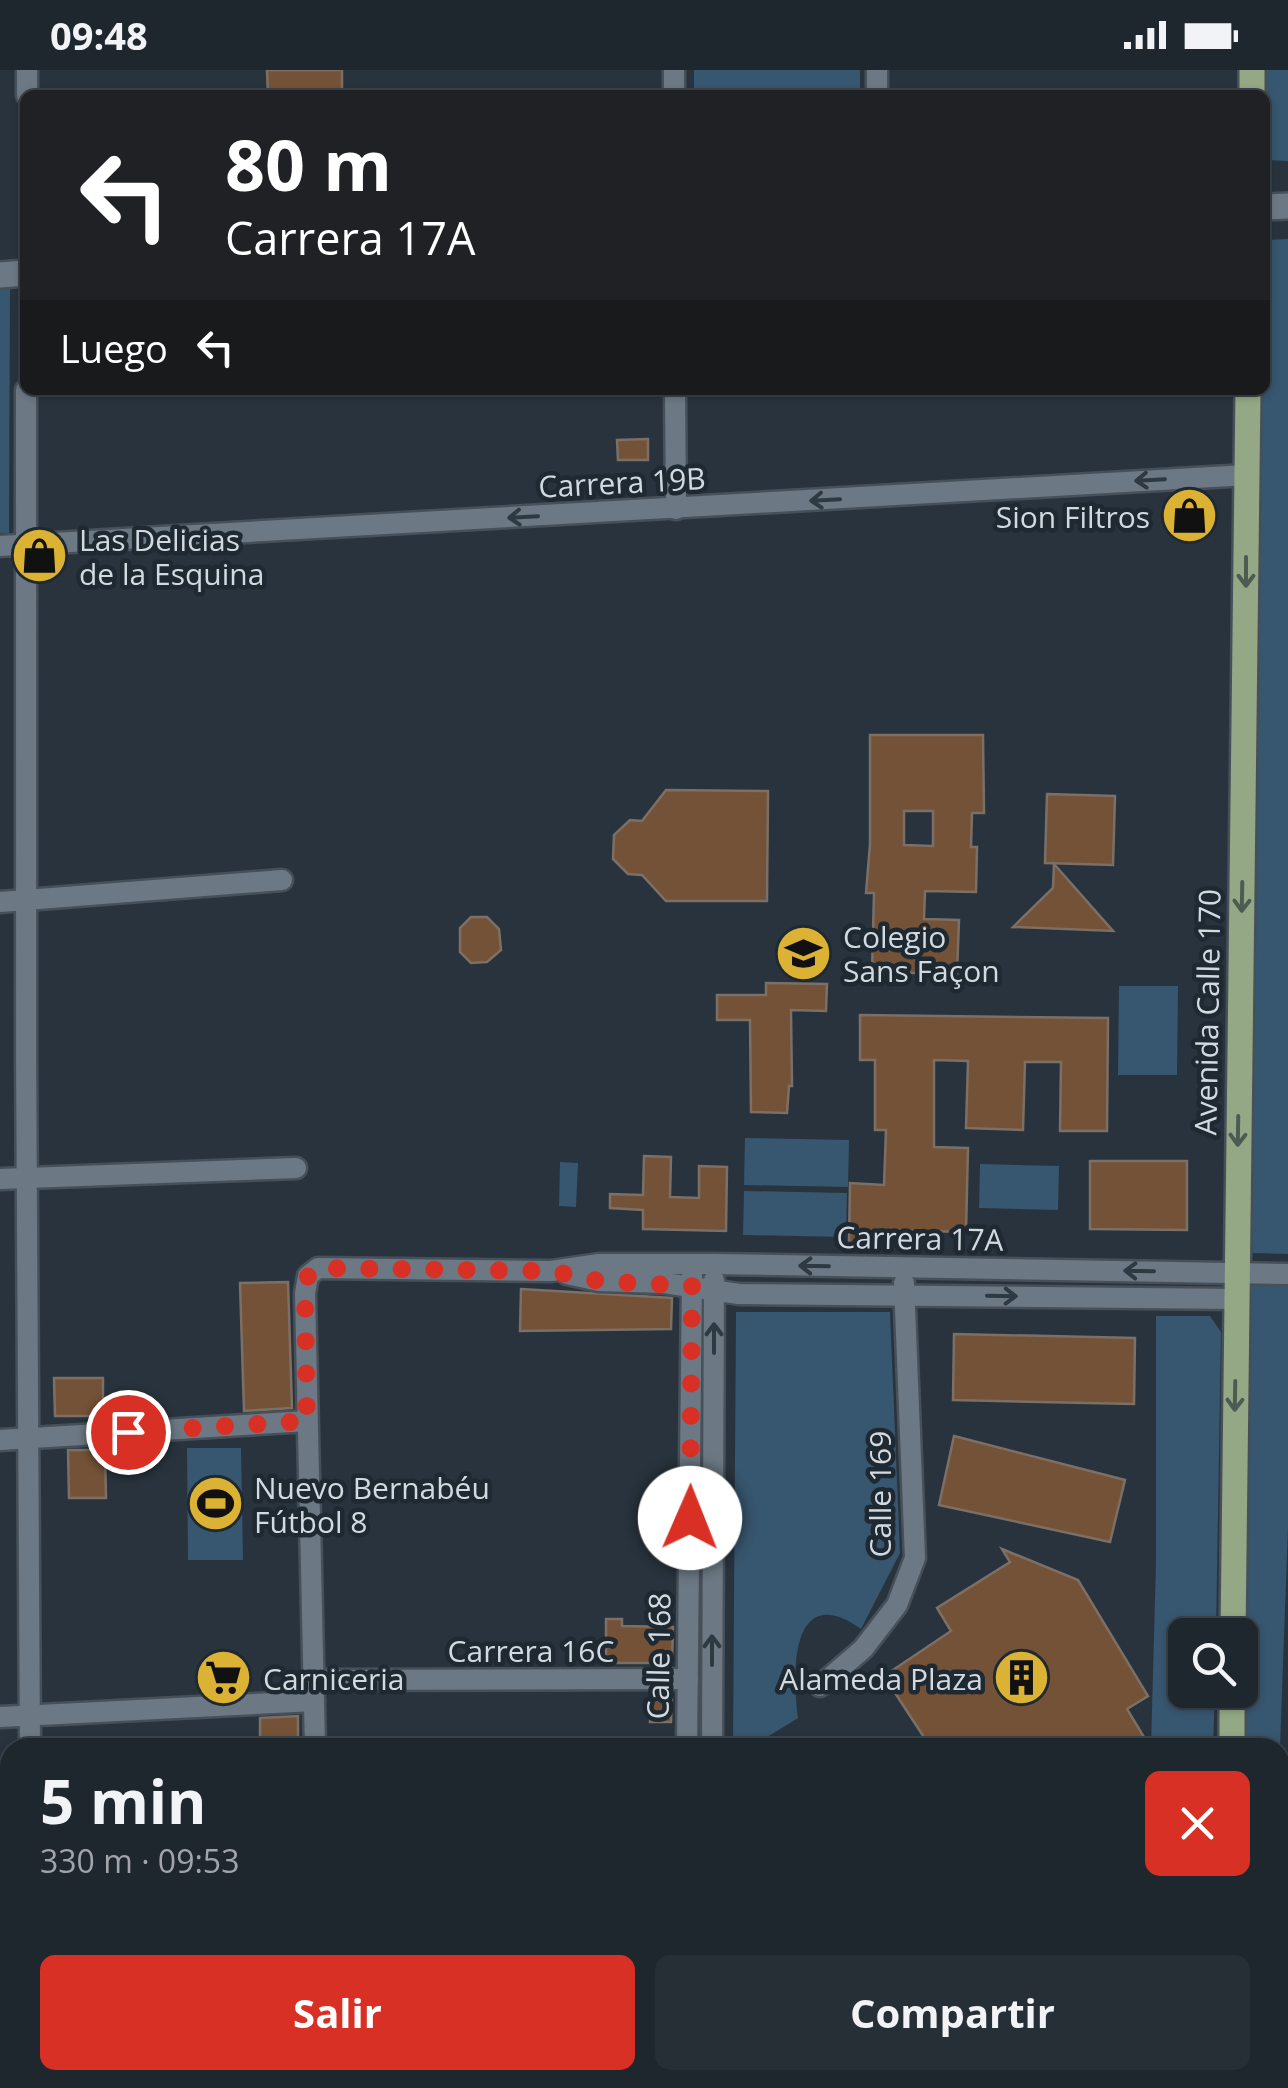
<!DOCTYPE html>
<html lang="es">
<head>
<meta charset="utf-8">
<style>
	:root { --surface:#1e262e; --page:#262e36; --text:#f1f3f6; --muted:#a1a5aa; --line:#3c434a; --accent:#d93025 }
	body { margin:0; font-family:"Open Sans",sans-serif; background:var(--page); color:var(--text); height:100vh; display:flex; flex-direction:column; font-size:38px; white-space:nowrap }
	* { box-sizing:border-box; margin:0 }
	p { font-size:32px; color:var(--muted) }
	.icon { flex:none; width:55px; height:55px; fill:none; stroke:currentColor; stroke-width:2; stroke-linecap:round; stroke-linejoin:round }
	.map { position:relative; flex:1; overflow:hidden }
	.side { position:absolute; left:0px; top:1668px; width:1290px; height:352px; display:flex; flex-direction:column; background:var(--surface); border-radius:30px 30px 0 0; box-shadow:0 2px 8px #0004,0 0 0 2px var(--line) }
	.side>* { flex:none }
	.hud { position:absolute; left:20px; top:20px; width:1250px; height:305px; border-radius:15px; box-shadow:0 2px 8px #0004,0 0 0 2px var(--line); background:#202124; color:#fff; overflow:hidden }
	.controls { position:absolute; left:1168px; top:1548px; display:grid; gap:20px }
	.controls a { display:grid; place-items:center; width:90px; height:90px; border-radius:15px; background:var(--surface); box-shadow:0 2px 8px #0004,0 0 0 2px var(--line); font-size:50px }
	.pin { position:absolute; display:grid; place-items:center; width:85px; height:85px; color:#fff; margin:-42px; border:5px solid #fff; border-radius:50%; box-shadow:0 2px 10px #0007 }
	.me { position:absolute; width:110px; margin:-55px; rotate:1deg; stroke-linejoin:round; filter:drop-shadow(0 0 8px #0008) }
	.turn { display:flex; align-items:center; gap:35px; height:210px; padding:0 40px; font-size:45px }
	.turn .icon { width:130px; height:130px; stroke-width:2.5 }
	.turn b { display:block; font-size:70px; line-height:85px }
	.then { display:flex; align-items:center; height:95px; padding:0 40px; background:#0003; gap:20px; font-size:38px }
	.round { display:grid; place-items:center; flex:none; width:105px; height:105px; border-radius:15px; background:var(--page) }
	.head { display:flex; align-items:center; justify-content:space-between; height:170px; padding:0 40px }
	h1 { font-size:60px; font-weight:700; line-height:75px }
	.button { display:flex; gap:20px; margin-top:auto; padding:20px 40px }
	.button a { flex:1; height:115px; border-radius:15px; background:var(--accent); color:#fff; font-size:40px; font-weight:700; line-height:115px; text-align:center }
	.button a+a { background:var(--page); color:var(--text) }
	.status { display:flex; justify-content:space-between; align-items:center; height:70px; padding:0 50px; background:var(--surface); direction:ltr }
	.status svg { height:28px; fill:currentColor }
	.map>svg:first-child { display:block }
	.green { fill:#37566f }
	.water { fill:#001a1e }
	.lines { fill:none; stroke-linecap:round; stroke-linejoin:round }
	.canal { stroke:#001a1e; stroke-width:20 }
	.building { fill:#745237; stroke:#7c6f65; stroke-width:2.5; fill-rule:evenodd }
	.minor-casing { stroke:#475059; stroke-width:25 }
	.secondary-casing { stroke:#475059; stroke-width:30 }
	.primary-casing { stroke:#475059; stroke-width:30 }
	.minor { stroke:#6c7984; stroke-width:20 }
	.secondary { stroke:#6c7984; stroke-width:25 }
	.primary { stroke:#94a885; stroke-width:25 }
	.oneway { stroke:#2e3942 }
	.oneway2 { stroke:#4d5c53 }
	.route { stroke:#d93025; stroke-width:18; stroke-dasharray:0 32.4 }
	.labels { text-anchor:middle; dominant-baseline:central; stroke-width:9; stroke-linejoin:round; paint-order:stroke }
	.street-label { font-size:30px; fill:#d2d9e0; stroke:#1e2932 }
	.poi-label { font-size:30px; fill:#d2d9e0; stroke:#1e2932; text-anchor:start }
</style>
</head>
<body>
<div class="status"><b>09:48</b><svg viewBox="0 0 49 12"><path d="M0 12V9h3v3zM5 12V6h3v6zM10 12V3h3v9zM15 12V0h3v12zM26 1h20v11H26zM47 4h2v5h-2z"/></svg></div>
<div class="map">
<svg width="1288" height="2018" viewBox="0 0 1288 2018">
	<rect width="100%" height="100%" fill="#28333d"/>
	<!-- green -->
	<g class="green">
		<rect x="694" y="0" width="166" height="25"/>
		<polygon points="1261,0 1288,0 1288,91 1265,90 1265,25 1261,25"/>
		<polygon points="1288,169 1288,1184 1250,1183 1257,320 1265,320 1265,170"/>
		<polygon points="0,217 10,217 9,463 0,463"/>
		<polygon points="1119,916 1178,916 1177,1005 1118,1005"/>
		<polygon points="745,1068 849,1070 848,1117 744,1115"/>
		<polygon points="560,1092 578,1093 576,1137 559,1136"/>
		<polygon points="980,1094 1059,1096 1058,1140 979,1138"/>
		<polygon points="744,1121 847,1123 846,1167 743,1165"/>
		<polygon points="1251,1214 1288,1214 1288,1457 1280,1677 1240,1678 1246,1218"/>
		<path d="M736 1242H890L900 1483 861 1559C790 1509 792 1604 798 1648L751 1677H733Z"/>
		<polygon points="1156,1246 1210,1246 1221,1262 1216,1565 1185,1565 1185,1620 1215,1620 1213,1677 1151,1677 1156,1491"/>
		<polygon points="187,1378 241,1378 243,1490 188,1490"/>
		<polygon points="1288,1941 1288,2018 1241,2018 1241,2010 1280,2010 1280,1942"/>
		<polygon points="622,2010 865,2010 847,2018 606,2018"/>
	</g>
	<!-- water -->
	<polygon class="water" points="865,2010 996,2010 977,2018 847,2018"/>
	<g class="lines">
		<!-- canal -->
		<polyline class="canal" points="1269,2010 1269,2018"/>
	</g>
	<!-- building -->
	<g class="building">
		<polygon points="267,0 342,0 342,25 268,25"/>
		<polygon points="648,369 648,390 618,390 617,370"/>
		<polygon points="1205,431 1206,460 1172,461 1171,432"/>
		<path d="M870 665H983L984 743H972L971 777H977L976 822 925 821 924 849 959 850 957 904 872 902 874 823H866L870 774ZM904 741H933V776L904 775Z"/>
		<polygon points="666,720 768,721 767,831 666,831 642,805 628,804 613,789 614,765 630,750 642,751"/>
		<polygon points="1047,724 1115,726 1113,795 1045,793"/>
		<polygon points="1054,794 1113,861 1013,857 1053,818"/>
		<polygon points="471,847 487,847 499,859 501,880 487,892 471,893 460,882 460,858"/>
		<polygon points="766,913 827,914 826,941 791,940 792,1016 789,1016 787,1043 751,1042 750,950 717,950 717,925 766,925"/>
		<polygon points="860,945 1108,948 1107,1061 1060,1061 1061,992 1025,992 1023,1060 966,1058 968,991 934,990 934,1077 968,1078 966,1162 880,1160 879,1176 849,1175 850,1113 884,1115 886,1060 875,1060 875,990 860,990"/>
		<polygon points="644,1086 671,1087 670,1127 699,1128 699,1096 727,1097 726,1161 643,1159 643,1140 610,1138 610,1124 643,1125"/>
		<polygon points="1090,1091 1187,1091 1187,1160 1090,1159"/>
		<polygon points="288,1212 292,1338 244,1341 240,1213"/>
		<polygon points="521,1219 672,1228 671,1259 520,1261"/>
		<polygon points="954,1264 1135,1268 1134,1334 953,1330"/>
		<polygon points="54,1308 103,1308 103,1346 55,1346"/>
		<polygon points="954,1366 1125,1410 1110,1472 939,1435"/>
		<polygon points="68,1380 105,1380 106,1428 69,1428"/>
		<polygon points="1002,1479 1078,1510 1148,1626 1127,1639 1144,1667 1127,1678 931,1678 884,1606 951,1561 937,1538 1010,1492"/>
		<polygon points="606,1549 622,1549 622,1556 673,1557 672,1593 606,1593"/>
		<polygon points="651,1623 672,1623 671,1652 650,1652"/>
		<polygon points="298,1646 298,1678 260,1678 260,1648"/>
	</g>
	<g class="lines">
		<defs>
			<g id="minor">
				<polyline points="27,0 27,25"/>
				<polyline points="877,0 877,25"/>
				<polyline points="674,25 674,0"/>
				<path d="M26 320C25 773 26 1225 30 1678"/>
				<polyline points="675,320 676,439"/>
				<polyline points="0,476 1247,405"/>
				<polyline points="0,832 282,810"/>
				<polyline points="0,1109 296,1098"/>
				<polyline points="567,1204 599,1211 664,1213 739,1224 1236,1229"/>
				<polyline points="0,1370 307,1351"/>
				<polyline points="314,1610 688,1609"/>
				<polyline points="820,1616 863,1579 897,1535 915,1488 904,1213"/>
				<polyline points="0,1647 314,1631"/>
				<polyline points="315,1678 305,1223 308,1206 318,1198 551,1201 599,1194 714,1194 1288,1204"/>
				<polyline points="687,1678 692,1205"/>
				<polyline points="712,1678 714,1210"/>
				<polyline points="0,1917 10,1916"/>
				<polyline points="319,2010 319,2018"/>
				<polyline points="1140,2010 1163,2018"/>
				<polyline points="31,2018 31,2010"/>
				<polyline points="1059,2018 1078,2010"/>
			</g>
			<g id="secondary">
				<polyline points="1265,137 1288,136"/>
				<polyline points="0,205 25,203"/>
			</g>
			<g id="primary">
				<polyline points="1252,25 1252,0"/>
				<polyline points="1233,1565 1248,320"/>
				<polyline points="1232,1678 1232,1620"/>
				<polyline points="1230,2010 1230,2018"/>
			</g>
		</defs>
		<!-- minor casing -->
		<use href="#minor" class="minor-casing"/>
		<!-- secondary casing -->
		<use href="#secondary" class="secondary-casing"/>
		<!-- primary casing -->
		<use href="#primary" class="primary-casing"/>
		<!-- minor -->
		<use href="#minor" class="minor"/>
		<!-- secondary -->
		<use href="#secondary" class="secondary"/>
		<!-- primary -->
		<use href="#primary" class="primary"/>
	</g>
	<!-- one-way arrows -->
	<defs><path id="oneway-shaft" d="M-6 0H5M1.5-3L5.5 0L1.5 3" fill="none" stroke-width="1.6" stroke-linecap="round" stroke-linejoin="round" transform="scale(2.5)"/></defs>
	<g class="oneway">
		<use href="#oneway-shaft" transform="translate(1150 410) rotate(177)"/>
		<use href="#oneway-shaft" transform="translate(825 430) rotate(177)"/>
		<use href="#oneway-shaft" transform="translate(523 447) rotate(177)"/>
		<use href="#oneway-shaft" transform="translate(814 1196) rotate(-179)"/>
		<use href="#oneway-shaft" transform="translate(1139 1201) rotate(-179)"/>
		<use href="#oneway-shaft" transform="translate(1002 1226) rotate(1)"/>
		<use href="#oneway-shaft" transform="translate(714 1268) rotate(-90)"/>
		<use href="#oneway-shaft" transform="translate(712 1580) rotate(-90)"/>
	</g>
	<g class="oneway2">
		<use href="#oneway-shaft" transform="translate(1246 502) rotate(90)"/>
		<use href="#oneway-shaft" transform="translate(1242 827) rotate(91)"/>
		<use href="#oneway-shaft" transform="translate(1238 1061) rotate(91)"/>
		<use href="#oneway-shaft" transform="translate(1235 1326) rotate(91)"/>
	</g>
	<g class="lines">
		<!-- route -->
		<polyline class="route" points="128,1362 307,1351 305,1223 308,1206 318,1198 551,1201 599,1211 692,1216 690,1448"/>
	</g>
	<!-- icons -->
	<defs>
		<symbol id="shop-disc" viewBox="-11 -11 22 22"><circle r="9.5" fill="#dbb233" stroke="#1e2932"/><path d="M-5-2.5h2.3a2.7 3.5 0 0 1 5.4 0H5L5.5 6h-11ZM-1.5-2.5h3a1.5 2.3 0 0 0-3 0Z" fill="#111"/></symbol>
		<symbol id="school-disc" viewBox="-11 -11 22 22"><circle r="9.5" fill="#dbb233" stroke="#1e2932"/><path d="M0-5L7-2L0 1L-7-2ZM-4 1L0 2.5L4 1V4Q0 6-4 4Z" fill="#111"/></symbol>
		<symbol id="stadium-disc" viewBox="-11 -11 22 22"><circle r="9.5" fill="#dbb233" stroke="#1e2932"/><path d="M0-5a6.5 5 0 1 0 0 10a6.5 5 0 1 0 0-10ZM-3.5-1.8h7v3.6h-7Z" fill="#111"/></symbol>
		<symbol id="supermarket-disc" viewBox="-11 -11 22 22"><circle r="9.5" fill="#dbb233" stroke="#1e2932"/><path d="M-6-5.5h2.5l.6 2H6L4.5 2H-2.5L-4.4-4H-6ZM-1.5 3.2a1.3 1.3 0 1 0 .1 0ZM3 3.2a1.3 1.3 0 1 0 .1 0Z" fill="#111"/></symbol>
		<symbol id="building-disc" viewBox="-11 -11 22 22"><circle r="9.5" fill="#dbb233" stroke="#1e2932"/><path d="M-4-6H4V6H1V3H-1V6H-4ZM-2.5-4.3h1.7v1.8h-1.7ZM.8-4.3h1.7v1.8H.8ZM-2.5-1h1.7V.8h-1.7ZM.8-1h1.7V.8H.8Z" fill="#111"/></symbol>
	</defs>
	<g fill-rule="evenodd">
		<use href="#shop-disc" x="1158" y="414" width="63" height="63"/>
		<use href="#shop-disc" x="8" y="454" width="63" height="63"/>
		<use href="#school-disc" x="772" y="852" width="63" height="63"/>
		<use href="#stadium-disc" x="184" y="1402" width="63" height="63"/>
		<use href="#supermarket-disc" x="192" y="1576" width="63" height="63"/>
		<use href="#building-disc" x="990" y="1576" width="63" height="63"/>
	</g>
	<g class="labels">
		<!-- street labels -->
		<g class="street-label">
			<text transform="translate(622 412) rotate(-3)">Carrera 19B</text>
			<text transform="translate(1207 942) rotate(-89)">Avenida Calle 170</text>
			<text transform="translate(920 1168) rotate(1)">Carrera 17A</text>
			<text transform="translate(879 1424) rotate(-90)">Calle 169</text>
			<text x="531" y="1580">Carrera 16C</text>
			<text transform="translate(658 1586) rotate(-89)">Calle 168</text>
		</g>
		<!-- poi labels -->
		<g class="poi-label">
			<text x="1150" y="446" text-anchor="end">Sion Filtros</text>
			<text x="79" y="469">Las Delicias<tspan x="79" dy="34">de la Esquina</tspan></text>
			<text x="843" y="866">Colegio<tspan x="843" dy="34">Sans Façon</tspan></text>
			<text x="254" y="1417">Nuevo Bernabéu<tspan x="254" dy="34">Fútbol 8</tspan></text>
			<text x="263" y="1608">Carniceria</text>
			<text x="983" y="1608" text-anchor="end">Alameda Plaza</text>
		</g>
	</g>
</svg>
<div class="controls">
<a><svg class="icon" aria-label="search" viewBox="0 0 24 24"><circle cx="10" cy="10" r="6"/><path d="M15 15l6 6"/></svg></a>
</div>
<div class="pin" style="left:128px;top:1362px;background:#d93025"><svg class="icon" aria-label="arrive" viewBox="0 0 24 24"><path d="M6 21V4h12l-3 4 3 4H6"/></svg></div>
<svg class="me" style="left:690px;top:1448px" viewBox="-20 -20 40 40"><circle r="19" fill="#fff"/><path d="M0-13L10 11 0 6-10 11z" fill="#d93025"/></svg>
<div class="hud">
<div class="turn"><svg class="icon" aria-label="left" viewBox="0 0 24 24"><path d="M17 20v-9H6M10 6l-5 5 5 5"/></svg><div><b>80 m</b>Carrera 17A</div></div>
<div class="then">Luego<svg class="icon" aria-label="left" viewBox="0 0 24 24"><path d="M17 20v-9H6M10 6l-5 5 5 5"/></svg></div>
</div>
<section class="side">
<div class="head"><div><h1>5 min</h1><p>330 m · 09:53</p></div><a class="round" style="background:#d93025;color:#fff"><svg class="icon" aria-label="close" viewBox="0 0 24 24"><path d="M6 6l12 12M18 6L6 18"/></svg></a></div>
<div class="button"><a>Salir</a><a>Compartir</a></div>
</section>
</div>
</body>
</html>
